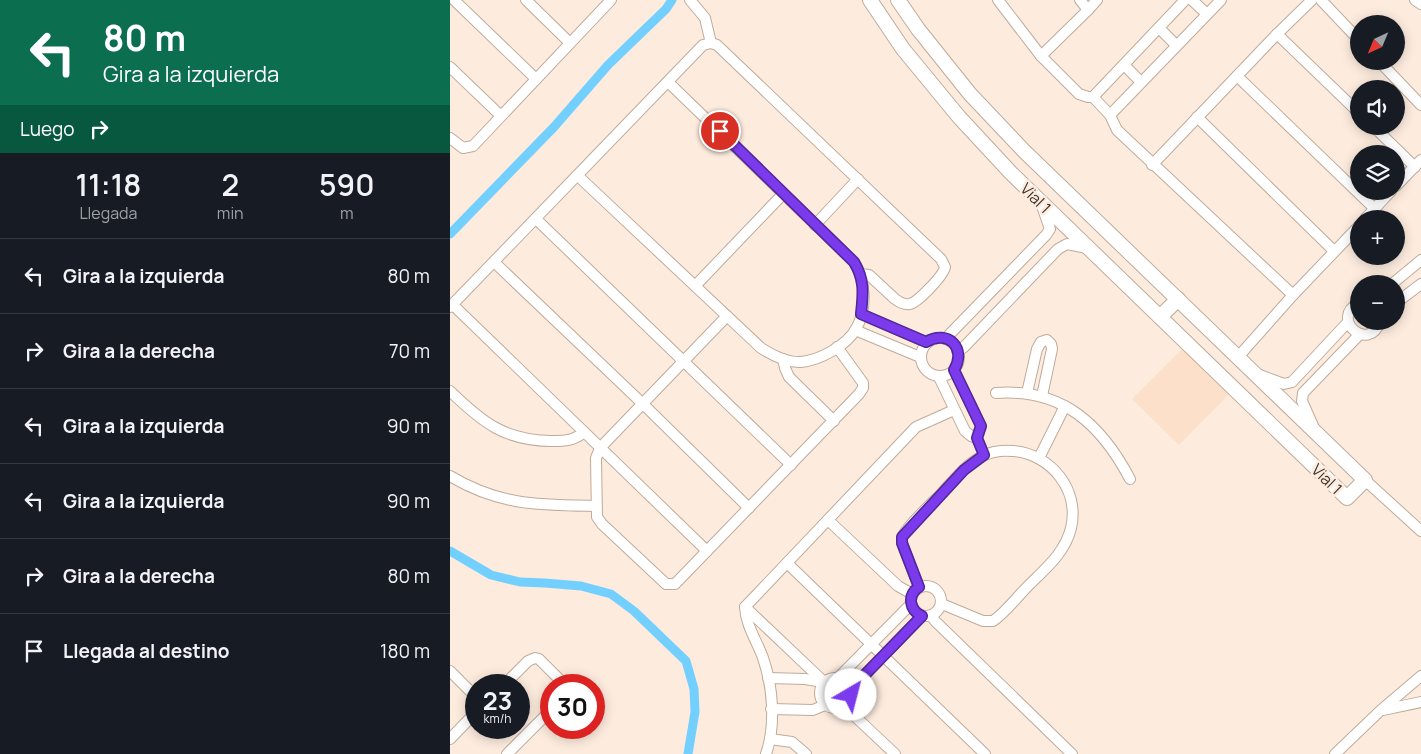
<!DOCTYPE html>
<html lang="es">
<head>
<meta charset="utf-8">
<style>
	:root { --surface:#171b24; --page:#242831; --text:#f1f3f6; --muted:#9ea1a6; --line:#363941 }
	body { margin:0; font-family:Manrope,sans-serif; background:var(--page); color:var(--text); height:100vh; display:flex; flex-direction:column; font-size:19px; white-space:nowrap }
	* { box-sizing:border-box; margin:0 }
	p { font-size:16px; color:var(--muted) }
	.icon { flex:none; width:28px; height:28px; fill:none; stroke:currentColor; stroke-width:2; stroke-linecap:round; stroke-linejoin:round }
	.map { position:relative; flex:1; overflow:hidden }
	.details { display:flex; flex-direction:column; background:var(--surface); width:450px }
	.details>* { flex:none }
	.hud { background:#0b6e4f; color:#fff; overflow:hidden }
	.needle { width:32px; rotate:224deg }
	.controls { position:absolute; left:900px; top:15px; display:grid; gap:10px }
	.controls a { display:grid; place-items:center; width:55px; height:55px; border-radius:50%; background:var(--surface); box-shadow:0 2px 12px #0003; font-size:25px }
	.speed { position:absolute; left:15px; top:674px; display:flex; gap:10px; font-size:25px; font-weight:700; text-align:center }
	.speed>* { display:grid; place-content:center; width:65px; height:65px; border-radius:50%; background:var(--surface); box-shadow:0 2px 12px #0003; line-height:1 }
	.speed small { font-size:12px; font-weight:400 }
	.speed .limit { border:8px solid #d22; background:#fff; color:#111 }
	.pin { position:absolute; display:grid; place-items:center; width:42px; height:42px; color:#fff; margin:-21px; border:2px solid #fff; border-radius:50%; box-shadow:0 1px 5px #0007 }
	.me { position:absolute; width:55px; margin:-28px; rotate:37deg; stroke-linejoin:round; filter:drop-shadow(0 0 4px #0008) }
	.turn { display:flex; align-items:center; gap:18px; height:105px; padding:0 20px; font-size:22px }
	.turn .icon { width:65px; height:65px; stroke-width:2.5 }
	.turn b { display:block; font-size:35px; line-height:42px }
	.then { display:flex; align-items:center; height:48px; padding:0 20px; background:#0003; gap:10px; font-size:19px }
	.eta { display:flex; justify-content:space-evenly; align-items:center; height:85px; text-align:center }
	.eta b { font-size:30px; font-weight:600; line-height:35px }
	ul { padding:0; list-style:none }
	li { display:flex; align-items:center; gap:15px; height:75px; padding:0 20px; border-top:1px solid var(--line) }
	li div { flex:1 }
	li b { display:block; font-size:19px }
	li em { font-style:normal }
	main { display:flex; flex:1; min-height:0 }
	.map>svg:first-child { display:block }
	.built { fill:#fce0c9 }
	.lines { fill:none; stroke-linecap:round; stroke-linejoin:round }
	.canal { stroke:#73d0fe; stroke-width:9 }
	.street-casing { stroke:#bfab9a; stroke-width:12 }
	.secondary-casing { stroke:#bfab9a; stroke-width:16 }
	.street { stroke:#fff; stroke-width:10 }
	.secondary { stroke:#fff; stroke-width:14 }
	.route-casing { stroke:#51269a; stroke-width:12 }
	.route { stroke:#7c3aed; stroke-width:9 }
	.labels { text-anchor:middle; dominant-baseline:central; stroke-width:5; stroke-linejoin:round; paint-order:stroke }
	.street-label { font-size:16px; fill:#403730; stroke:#fdecde }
</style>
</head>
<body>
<main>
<section class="details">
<div class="hud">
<div class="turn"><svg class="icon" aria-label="left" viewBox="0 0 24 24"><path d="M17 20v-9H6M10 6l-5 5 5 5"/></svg><div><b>80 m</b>Gira a la izquierda</div></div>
<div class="then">Luego<svg class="icon" aria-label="right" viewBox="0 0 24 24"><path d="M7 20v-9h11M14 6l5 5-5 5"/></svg></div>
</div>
<div class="eta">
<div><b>11:18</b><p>Llegada</p></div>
<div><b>2</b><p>min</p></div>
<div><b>590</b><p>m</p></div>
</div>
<ul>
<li><svg class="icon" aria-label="left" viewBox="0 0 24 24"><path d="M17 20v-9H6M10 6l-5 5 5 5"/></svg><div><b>Gira a la izquierda</b></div><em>80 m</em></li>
<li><svg class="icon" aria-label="right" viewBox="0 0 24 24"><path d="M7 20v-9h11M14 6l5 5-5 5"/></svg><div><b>Gira a la derecha</b></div><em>70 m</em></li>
<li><svg class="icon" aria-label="left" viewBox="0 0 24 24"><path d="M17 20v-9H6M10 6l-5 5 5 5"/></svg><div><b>Gira a la izquierda</b></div><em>90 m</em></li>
<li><svg class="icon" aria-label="left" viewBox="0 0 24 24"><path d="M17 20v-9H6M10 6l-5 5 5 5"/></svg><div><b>Gira a la izquierda</b></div><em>90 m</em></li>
<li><svg class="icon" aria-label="right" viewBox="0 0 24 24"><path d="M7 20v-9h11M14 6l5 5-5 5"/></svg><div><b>Gira a la derecha</b></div><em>80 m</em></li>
<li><svg class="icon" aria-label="arrive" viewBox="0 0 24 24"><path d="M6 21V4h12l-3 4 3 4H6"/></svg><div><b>Llegada al destino</b></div><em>180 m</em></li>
</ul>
</section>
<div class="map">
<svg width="971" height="754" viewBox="0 0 971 754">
	<rect width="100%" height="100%" fill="#fdecde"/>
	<!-- built -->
	<polygon class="built" points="733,348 779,394 729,445 682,399"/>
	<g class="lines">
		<!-- canal -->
		<g class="canal">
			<polyline points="0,234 104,127 158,65 216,9 222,0"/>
			<polyline points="0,551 41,575 70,582 95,583 131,586 161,594 184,611 236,661 244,689 245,712 238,754"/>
		</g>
		<defs>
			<g id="street">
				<polyline points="4,0 86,79"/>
				<polyline points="76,0 120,43"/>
				<polyline points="240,0 255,18 261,43"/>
				<polyline points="548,0 591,56 629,94 638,97 643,97 660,115 667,130 843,295"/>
				<polyline points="742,0 757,14"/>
				<polyline points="871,0 909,40"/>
				<polyline points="965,0 971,4"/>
				<polyline points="638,10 647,0"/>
				<polyline points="709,28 726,45"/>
				<polyline points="827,34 909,113"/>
				<polyline points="591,56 638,10 630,0"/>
				<polyline points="929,61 971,105"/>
				<polyline points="674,65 691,82"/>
				<polyline points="0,67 50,115"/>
				<polyline points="787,76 925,209"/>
				<polyline points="643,97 735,0"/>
				<polyline points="660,115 771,0"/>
				<polyline points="747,117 884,251"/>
				<polyline points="923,126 965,167"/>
				<polyline points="0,138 13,148 23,146 161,0"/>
				<polyline points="702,165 827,34 862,0"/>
				<path d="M128 176 311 348C322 355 337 363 351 362 370 360 396 346 406 329 417 309 416 281 404 262L218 82"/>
				<polyline points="946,186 971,160"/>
				<polyline points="86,219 341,465"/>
				<polyline points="915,219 941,191"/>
				<polyline points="365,225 408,179"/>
				<polyline points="44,262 193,404 299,508"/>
				<polyline points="942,284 971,260"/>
				<polyline points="245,286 333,194"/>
				<path d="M909 303C878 319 920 354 930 321"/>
				<polyline points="946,303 971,284"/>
				<polyline points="2,304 257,551"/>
				<path d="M0 307 253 45 261 43 267 45 491 259 495 267C494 275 468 302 460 304 454 305 449 302 445 299L419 275 410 274"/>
				<polyline points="411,314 476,342"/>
				<polyline points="277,316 150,448 146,458 147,517 152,524 216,584 225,584 409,394 413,388 413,383 387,347"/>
				<polyline points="405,330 470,357"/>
				<circle cx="490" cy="357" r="19"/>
				<polyline points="496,338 596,235 600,229 592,206"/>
				<polyline points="508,351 514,347 608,249 617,244 637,248"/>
				<polyline points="788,357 843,295 909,226"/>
				<polyline points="333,359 335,368 339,377 384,421"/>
				<polyline points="504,370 531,426 527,438 534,455"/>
				<polyline points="807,374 834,384 842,382 898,322"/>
				<polyline points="489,377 515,431 521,436 527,438"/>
				<path d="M0 391C32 422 55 441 102 441 114 441 124 441 134 432"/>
				<path d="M546 393C612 388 651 424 680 479"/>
				<polyline points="577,393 587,349 591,342 597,340 601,344 602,349 592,396"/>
				<polyline points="864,428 852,401 853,393 910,334"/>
				<polyline points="589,458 615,406"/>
				<path d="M0 476C50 506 90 505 146 506"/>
				<polyline points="915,480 971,531"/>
				<polyline points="378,520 448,586 462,594"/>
				<polyline points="337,563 535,754"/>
				<circle cx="476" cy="601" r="15"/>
				<path d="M469 587 452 543V537C459 524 480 505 491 494 503 481 516 464 533 456 542 451 553 450 563 451 601 454 630 490 621 528 615 553 595 569 578 586 567 597 556 612 543 621H533L492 604"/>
				<polyline points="295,607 374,682"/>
				<polyline points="481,616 486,622 622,754"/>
				<polyline points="0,671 26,697"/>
				<circle cx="385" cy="693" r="15"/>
				<polyline points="318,678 355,679 373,682"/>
				<polyline points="388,678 461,604"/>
				<polyline points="54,685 78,661 85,658 89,659 115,685"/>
				<polyline points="400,690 472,616"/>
				<polyline points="394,706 445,754"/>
				<polyline points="321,709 363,710 375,705"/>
				<polyline points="933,710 971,702"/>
				<polyline points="0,739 26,712"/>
				<polyline points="320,739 342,742 356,754"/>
				<polyline points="57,754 101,710"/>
				<path d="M316 754C326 725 323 687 313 658 307 641 296 626 295 607L466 427 504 410"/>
				<polyline points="885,754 931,710 971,676"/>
			</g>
			<g id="secondary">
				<polyline points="420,0 453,49 509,117 561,173 897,498 915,480 574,151 520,94 468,29 448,0"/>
				<polyline points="710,317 728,299"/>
			</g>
		</defs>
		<!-- street casing -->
		<use href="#street" class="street-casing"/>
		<!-- secondary casing -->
		<use href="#secondary" class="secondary-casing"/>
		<!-- street -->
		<use href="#street" class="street"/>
		<!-- secondary -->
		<use href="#secondary" class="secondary"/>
	</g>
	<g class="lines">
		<defs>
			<path id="route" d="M270 131 404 262C415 280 413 294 411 314L476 342C498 329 517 348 504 370L531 426 527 438 534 455 514 470 452 537V543L469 587C457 595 459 610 472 616L400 690 401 695"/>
		</defs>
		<!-- route casing -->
		<use href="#route" class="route-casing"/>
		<!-- route -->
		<use href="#route" class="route"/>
	</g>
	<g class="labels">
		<!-- street labels -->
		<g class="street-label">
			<text transform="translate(586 198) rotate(45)">Vial 1</text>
			<text transform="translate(877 479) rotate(44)">Vial 1</text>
		</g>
	</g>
</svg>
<div class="controls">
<a><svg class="needle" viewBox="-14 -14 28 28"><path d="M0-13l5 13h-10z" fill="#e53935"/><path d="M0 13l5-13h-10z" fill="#9ea1a6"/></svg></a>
<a><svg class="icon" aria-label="sound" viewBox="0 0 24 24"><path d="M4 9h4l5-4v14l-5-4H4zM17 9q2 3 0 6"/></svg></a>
<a><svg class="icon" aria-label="layers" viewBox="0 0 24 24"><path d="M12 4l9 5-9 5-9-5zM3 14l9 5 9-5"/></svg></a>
<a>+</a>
<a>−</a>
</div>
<div class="speed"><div>23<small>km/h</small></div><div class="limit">30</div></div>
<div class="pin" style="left:270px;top:131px;background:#d93025"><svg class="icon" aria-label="arrive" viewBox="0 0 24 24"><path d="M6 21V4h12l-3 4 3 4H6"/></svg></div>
<svg class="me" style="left:401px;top:695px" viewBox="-20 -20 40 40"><circle r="19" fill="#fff"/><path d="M0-13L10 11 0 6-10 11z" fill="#7c3aed"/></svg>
</div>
</main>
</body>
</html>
